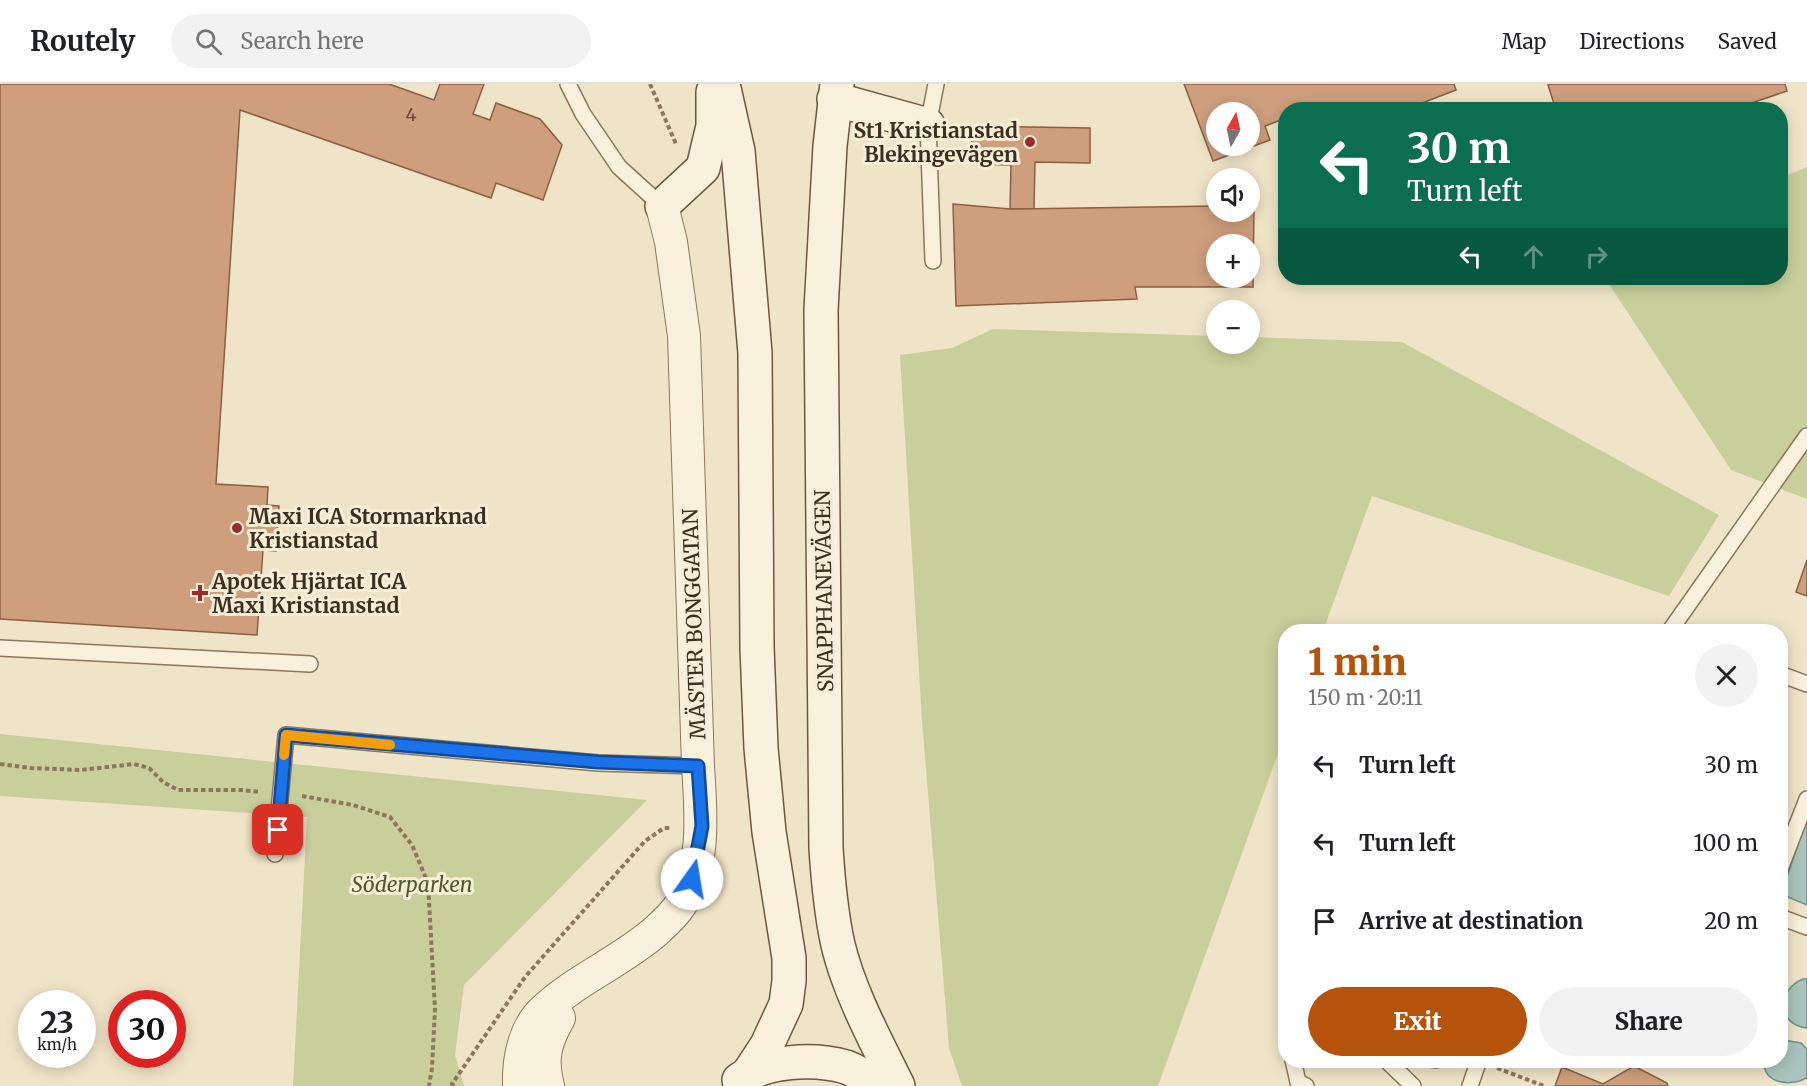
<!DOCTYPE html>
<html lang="en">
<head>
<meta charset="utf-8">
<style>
	:root { --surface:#fff; --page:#f2f2f2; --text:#202124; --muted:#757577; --line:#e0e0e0; --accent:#b45309 }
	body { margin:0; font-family:Merriweather,serif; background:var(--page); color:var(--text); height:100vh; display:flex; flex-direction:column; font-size:22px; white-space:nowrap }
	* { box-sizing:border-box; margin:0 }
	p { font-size:20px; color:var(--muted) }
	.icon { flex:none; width:33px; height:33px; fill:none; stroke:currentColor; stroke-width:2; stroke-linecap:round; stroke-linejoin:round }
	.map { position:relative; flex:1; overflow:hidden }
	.drawer { position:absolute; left:1278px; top:540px; width:510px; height:444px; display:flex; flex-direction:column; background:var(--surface); border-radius:24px; box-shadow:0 3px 15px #0003 }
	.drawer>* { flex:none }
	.guide { position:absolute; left:1278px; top:18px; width:510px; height:183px; border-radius:24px; box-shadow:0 3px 15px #0003; background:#0b6e4f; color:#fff; overflow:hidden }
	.needle { width:39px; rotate:9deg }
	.tools { position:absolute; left:1206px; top:18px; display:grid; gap:12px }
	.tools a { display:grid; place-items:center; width:54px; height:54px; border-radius:50%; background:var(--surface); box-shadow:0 3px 15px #0003; font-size:30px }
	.speed { position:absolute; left:18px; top:906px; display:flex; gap:12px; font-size:30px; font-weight:700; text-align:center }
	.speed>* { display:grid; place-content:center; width:78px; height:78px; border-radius:50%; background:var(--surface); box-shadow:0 3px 15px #0003; line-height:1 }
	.speed small { font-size:15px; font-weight:400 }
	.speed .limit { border:9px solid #d22; background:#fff; color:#111 }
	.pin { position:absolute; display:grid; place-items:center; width:51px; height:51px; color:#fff; margin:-26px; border-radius:12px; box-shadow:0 3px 9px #0006 }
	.me { position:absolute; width:66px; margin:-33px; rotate:13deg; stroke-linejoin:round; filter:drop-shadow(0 0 4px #0008) }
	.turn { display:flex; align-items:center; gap:21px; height:126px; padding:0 30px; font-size:27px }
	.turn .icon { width:78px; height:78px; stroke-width:2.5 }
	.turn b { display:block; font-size:42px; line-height:51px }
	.lanes { display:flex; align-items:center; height:57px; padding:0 30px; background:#0003; justify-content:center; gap:30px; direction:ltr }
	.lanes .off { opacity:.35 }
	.round { display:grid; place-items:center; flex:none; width:63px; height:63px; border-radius:32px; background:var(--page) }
	.overview { display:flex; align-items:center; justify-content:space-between; height:102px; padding:0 30px }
	h1 { font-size:36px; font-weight:800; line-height:45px; color:var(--accent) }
	.primary-button { display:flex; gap:12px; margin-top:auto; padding:12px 30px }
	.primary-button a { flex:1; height:69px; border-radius:36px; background:var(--accent); color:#fff; font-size:24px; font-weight:800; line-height:69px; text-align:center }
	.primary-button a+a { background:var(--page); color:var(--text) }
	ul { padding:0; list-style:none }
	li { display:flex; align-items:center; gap:18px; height:78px; padding:0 30px }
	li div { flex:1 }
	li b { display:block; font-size:22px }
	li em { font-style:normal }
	header { display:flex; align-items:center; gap:36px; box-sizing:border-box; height:84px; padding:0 30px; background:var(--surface); border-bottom:2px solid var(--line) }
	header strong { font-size:28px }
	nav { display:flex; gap:33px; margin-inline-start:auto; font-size:21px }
	.search { width:420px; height:54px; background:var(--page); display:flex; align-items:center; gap:15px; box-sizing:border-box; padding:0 21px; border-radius:33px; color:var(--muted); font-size:22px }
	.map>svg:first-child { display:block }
	.green { fill:#c9cf9b }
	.water { fill:#a9c4bc; stroke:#6f938a; stroke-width:1.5 }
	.building { fill:#cf9f7d; stroke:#8d5f41; stroke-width:1.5; fill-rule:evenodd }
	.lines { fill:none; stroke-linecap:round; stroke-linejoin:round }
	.service-casing { stroke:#8d765c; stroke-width:18 }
	.minor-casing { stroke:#8d765c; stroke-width:34 }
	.secondary-casing { stroke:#6f573f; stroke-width:36 }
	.path { stroke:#8d765c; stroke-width:4; stroke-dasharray:4.5 3; stroke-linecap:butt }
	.service { stroke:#faf1dc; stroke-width:15 }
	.minor { stroke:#faf1dc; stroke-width:32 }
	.secondary { stroke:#faf1dc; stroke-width:33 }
	.route-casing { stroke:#114b97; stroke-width:15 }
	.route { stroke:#1a73e8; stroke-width:10 }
	.slow { stroke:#f59e0b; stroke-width:10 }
	.poi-dot { fill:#9e2a2b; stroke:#f7eed8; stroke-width:2 }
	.labels { text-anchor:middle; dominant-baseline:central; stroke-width:6; stroke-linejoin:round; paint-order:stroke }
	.number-label { font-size:18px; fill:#624a37 }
	.poi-label { font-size:21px; font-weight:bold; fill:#3d2e20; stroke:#f7eed8; text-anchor:start }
	.street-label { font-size:21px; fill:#3d2e20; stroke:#f7eed8 }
	.park-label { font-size:21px; font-style:italic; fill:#4d5a26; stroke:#f7eed8 }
</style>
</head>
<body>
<header>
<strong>Routely</strong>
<div class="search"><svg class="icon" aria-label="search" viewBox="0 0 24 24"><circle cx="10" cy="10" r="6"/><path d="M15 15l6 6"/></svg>Search here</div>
<nav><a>Map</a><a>Directions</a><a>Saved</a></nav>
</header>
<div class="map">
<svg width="1807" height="1002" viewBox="0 0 1807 1002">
	<rect width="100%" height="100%" fill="#f0e4c8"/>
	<!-- green -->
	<g class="green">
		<polygon points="1807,83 1807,415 1731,386 1605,194 1780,194 1781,94"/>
		<polygon points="993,245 1216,252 1216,260 1250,260 1250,253 1402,258 1719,431 1669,512 1372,412 1323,547 1286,548 1285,650 1158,1002 962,1002 949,964 922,637 900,271 952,264"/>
		<polygon points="0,650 647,716 464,901 455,971 464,1002 293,1002 307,733 0,712"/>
	</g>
	<!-- water -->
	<g class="water">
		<polygon points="1807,735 1807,821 1781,810"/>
		<path d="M1803 895H1807V944C1777 941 1776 906 1803 895Z"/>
		<path d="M1784 956 1801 959 1807 965V994C1791 1002 1763 1001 1764 977L1780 976 1781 957Z"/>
	</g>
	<!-- building -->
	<g class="building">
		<polygon points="0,0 389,0 434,16 440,0 484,0 473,30 490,36 496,19 540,35 562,61 543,116 496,99 491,114 240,26 216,400 268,403 267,421 279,422 276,467 263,466 257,551 0,535"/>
		<path d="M1184 0H1454L1456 6 1404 26H1286V34L1265 42 1270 56 1213 77ZM1216 28H1250V62H1216Z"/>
		<polygon points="1552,0 1785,0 1787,7 1731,26 1556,26 1548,1"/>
		<polygon points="972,42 1090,44 1090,79 1035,78 1034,125 1010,125 1011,81 971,80"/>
		<path d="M953 120 1010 125 1216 122V128H1250V122H1254L1253 203H1135L1137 215 956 222ZM1216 160H1250V194H1216Z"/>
		<polygon points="1807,476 1807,512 1796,508"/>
		<polygon points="1415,976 1453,976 1442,983 1436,984 1426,983"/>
		<polygon points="1634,982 1667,999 1668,1002 1555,1002 1562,983 1603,1000"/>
	</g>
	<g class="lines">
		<defs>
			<g id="service">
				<polyline points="568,0 583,30 619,83 662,122"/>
				<polyline points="933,177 928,41 936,0"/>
				<polyline points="1669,548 1807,352"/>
				<polyline points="0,564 310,580"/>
				<polyline points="1780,590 1807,600"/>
				<polyline points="275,770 286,651 598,679 698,682"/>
				<polyline points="1780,785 1807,715"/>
				<polyline points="1780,833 1807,843"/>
				<polyline points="1293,976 1298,998 1306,1002"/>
				<polyline points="1386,976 1413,1002"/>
				<polyline points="1470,1002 1479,976"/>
			</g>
			<g id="minor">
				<path d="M519 1002C518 976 524 944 544 926 577 895 622 877 656 847 665 839 674 831 681 820 706 779 701 729 698 682L684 252 671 158 662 122"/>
				<path d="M548 1002C541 974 545 959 559 934"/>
			</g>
			<g id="secondary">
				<polyline points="723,0 738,67 755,269 757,563 761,664 769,748 789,874 789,897 786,920 767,961 748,990"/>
				<path d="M837 0 830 62 821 226 826 764C828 796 831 829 838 861 850 910 876 957 898 1002"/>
				<polyline points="834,15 928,41"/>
				<polyline points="662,122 703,84 713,42 713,8"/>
				<path d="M739 996C766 976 814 974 846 983 857 987 869 995 879 1002"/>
			</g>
		</defs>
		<!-- service casing -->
		<use href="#service" class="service-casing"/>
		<!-- minor casing -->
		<use href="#minor" class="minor-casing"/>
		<!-- secondary casing -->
		<use href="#secondary" class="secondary-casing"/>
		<!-- path -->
		<g class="path">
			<polyline points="650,0 676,60"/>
			<polyline points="0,680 30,684 81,686 134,680 149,684 163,698 178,706 241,706 261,708"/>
			<polyline points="302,712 353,721 390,733 412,761 428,799 435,925 432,984 429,1002"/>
			<polyline points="1497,984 1544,1002"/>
			<polyline points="454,1002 452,1000 525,893 645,757 664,744 672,744"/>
		</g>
		<!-- service -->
		<use href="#service" class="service"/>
		<!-- minor -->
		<use href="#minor" class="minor"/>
		<!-- secondary -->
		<use href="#secondary" class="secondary"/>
	</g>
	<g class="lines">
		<defs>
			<polyline id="route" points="278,746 286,651 598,678 698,682 702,742 692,795"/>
		</defs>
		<!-- route casing -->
		<use href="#route" class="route-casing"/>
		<!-- route -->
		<use href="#route" class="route"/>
		<!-- slow -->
		<polyline class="slow" points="284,671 286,651 390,661"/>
	</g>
	<!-- markers -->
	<g class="poi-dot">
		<circle cx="1030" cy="58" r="6"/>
		<circle cx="237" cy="444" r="6"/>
		<path d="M197 500h6v6h6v6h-6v6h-6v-6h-6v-6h6z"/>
	</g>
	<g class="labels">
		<!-- number labels -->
		<g class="number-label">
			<text x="411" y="30">4</text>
		</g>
		<!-- poi labels -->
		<g class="poi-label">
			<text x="1018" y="46" text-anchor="end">St1 Kristianstad<tspan x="1018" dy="24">Blekingevägen</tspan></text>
			<text x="249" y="432">Maxi ICA Stormarknad<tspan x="249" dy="24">Kristianstad</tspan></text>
			<text x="212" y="497">Apotek Hjärtat ICA<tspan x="212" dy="24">Maxi Kristianstad</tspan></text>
		</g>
		<!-- street labels -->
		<g class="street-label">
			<text transform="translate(824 507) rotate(-91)">SNAPPHANEVÄGEN</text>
			<text transform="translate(694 540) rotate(-92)">MÄSTER BONGGATAN</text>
		</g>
		<!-- park labels -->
		<g class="park-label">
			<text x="412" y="800">Söderparken</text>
		</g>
	</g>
</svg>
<div class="tools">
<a><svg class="needle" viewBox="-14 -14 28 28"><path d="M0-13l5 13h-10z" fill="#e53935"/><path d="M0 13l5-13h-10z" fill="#757577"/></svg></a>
<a><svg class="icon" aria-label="sound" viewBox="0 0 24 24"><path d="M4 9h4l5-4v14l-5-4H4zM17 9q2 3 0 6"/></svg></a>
<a>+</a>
<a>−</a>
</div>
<div class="speed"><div>23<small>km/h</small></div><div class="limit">30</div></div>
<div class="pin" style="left:278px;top:746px;background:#d93025"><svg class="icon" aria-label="arrive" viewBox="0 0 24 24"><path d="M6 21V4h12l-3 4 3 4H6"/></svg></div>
<svg class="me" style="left:692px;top:795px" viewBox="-20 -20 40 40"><circle r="19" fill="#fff"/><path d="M0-13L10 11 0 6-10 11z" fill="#1a73e8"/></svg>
<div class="guide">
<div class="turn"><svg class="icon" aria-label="left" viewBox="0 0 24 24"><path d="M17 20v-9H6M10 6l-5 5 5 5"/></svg><div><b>30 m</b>Turn left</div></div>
<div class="lanes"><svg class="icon" aria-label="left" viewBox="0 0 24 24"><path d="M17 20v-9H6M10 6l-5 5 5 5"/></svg><svg class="icon off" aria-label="ahead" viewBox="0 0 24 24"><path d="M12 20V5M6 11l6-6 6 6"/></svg><svg class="icon off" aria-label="right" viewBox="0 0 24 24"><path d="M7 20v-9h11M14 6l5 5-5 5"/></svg></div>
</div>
<section class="drawer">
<div class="overview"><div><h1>1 min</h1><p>150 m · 20:11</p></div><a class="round"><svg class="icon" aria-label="close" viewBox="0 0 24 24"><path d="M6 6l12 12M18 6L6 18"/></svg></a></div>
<ul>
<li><svg class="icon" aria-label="left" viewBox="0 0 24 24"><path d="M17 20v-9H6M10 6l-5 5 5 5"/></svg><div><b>Turn left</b></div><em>30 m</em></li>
<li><svg class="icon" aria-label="left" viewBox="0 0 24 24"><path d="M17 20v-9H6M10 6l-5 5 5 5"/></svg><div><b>Turn left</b></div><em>100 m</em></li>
<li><svg class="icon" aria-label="arrive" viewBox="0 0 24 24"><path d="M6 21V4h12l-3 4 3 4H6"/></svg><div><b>Arrive at destination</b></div><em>20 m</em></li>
</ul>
<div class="primary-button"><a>Exit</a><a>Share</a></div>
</section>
</div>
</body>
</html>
